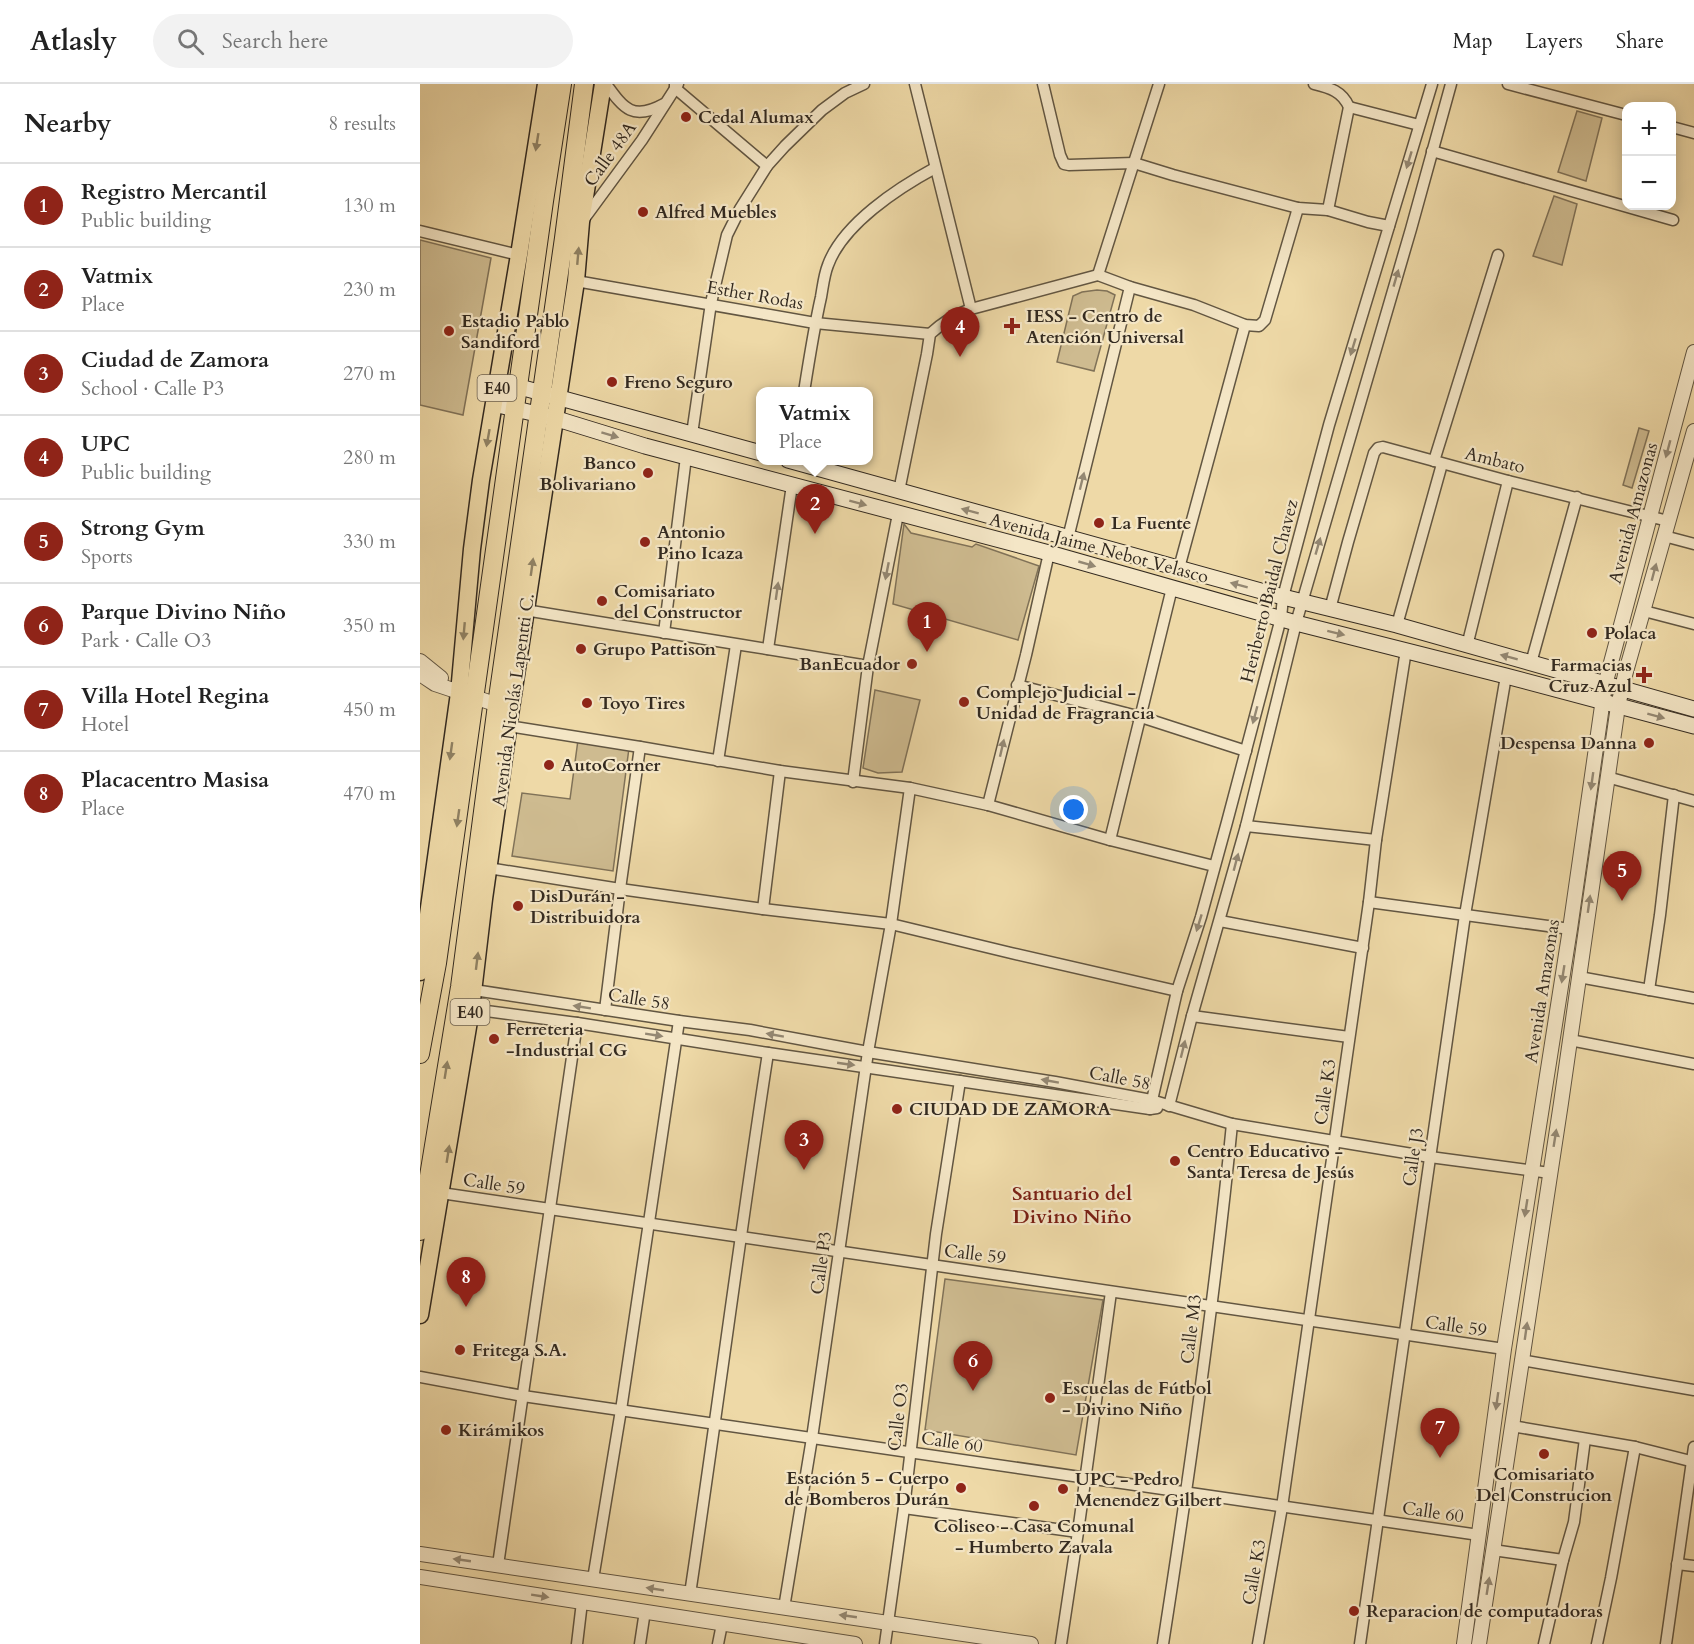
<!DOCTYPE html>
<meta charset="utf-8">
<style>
:root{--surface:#fff;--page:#f2f2f2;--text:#222;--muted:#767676;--line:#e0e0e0;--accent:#8f2418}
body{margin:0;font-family:Cardo,serif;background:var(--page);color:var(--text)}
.controls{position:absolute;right:18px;top:18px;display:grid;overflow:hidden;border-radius:12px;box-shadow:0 3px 15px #0003}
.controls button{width:54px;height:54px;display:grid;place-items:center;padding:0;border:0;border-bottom:2px solid var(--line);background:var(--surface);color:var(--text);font:30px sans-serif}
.you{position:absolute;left:654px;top:726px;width:21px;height:21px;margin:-15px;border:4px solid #fff;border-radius:50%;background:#1a73e8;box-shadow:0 0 0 9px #1a73e833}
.badge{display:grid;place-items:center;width:39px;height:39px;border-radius:50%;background:var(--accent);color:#fff;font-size:20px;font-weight:700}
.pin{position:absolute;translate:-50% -50px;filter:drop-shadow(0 2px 3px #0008)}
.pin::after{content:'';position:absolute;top:32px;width:21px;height:18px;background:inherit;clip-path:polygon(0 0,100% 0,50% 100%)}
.popup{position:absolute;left:336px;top:303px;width:117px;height:78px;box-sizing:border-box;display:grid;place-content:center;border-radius:12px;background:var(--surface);filter:drop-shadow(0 2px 4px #0005);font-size:20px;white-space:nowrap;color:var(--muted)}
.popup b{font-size:22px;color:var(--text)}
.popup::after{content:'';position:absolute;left:50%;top:100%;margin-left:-12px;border:12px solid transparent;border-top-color:var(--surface)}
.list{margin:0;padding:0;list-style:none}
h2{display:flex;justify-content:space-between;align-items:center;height:78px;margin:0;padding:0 24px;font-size:26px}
h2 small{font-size:20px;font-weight:400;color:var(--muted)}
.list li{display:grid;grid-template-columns:39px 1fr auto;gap:18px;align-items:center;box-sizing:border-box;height:84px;padding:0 24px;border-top:2px solid var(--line)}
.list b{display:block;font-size:22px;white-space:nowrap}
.list p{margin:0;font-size:20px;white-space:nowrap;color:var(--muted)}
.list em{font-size:20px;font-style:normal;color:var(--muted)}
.icon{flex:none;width:33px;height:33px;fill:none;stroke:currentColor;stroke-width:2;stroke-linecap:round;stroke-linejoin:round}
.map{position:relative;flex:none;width:1274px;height:1560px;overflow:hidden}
header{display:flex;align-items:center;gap:36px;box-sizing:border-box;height:84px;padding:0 30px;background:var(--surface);border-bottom:2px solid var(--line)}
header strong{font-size:28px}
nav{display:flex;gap:33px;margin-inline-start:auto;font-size:21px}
.search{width:420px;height:54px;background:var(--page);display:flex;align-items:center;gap:15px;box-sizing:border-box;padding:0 21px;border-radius:33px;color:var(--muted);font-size:22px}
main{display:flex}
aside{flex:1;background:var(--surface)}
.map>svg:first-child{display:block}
</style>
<header>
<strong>Atlasly</strong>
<div class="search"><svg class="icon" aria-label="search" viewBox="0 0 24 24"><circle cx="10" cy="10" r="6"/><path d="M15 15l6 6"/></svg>Search here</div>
<nav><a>Map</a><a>Layers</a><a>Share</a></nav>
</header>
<main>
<aside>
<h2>Nearby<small>8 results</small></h2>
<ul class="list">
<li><span class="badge">1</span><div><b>Registro Mercantil</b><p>Public building</p></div><em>130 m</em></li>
<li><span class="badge">2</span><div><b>Vatmix</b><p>Place</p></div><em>230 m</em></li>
<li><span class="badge">3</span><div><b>Ciudad de Zamora</b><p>School · Calle P3</p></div><em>270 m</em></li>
<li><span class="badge">4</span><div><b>UPC</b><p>Public building</p></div><em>280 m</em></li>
<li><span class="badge">5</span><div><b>Strong Gym</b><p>Sports</p></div><em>330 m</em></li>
<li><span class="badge">6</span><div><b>Parque Divino Niño</b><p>Park · Calle O3</p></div><em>350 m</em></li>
<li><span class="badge">7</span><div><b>Villa Hotel Regina</b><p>Hotel</p></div><em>450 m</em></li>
<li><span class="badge">8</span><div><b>Placacentro Masisa</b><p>Place</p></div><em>470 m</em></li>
</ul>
</aside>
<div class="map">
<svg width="1274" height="1560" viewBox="0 0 1274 1560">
<rect width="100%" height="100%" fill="#eed9a7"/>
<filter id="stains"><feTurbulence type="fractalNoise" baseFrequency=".00333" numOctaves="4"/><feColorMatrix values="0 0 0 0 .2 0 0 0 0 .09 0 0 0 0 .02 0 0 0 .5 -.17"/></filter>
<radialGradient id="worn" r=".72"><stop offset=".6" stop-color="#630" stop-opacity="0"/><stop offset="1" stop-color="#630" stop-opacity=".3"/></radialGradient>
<!-- green -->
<g fill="#cebb90" stroke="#807258" stroke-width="1.5">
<polygon points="1157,27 1182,34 1166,97 1138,88"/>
<polygon points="1134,112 1157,120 1142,181 1113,172"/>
<polygon points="0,156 71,174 43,331 0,321"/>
<polygon points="677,206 687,207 695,211 674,287 637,278 653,212 662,208"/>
<polygon points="1219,344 1229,347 1212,404 1203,401"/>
<polygon points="484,440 491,449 552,463 556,460 619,482 598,556 473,520"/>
<polygon points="455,606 500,616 482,688 458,689 443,684"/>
<polygon points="158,656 209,664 193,787 92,772 102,709 150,715"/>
<polygon points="525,1195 683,1216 656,1371 505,1346"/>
</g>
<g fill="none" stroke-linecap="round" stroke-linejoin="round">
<!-- minor casing -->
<g stroke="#625642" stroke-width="13">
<g id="minor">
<path d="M 186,0 C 204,25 213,37 244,20"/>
<polyline points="255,0 255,4 347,82"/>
<polyline points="495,0 551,225"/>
<polyline points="623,0 640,71 644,80 649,81 714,79 753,91 878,124 908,126 948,138 969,142"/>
<path d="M 894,0 C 910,4 922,7 929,23 L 908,126"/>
<polyline points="1088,0 1206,31"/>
<polyline points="929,23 999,41"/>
<polyline points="1252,43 1274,49"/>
<polyline points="1012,67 1253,136"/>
<polyline points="164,135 222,56 258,0"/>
<polyline points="0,147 99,171"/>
<polyline points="678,191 739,0"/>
<polyline points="156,197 395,239 510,250"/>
<path d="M 384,308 C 389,276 394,244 401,213 C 403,202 404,191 408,181 C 423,140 478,104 515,84"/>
<polyline points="272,350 291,219 307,151 320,125 347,82 365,62 402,26 425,9 444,0"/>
<polyline points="1014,377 1078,171"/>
<path d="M 479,407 L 507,270 L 510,250 C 523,238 534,231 551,225 L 678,191 L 710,203 L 774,221 L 825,241 L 839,242 L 845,236 L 878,124"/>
<polyline points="1244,452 1274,460"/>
<polyline points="648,454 710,203"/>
<polyline points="759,484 825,241"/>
<polyline points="910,525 928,458 954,369 958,364 963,363 1088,397 1248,437"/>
<path d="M 105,526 C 219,545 334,562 448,582"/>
<polyline points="1224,527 1274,540"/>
<polyline points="977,541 1022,380"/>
<polyline points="244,549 266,373"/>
<polyline points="1047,562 1088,397"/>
<polyline points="348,565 372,401"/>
<polyline points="1111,579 1157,413"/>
<polyline points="597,601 721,633 826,667"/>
<polyline points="88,642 220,663 360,687 490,704 568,721 690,756 794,782"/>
<polyline points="298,677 316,561"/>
<polyline points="1187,693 1274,717"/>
<polyline points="433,698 448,582 478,430"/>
<polyline points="568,721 606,571 629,469"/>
<polyline points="826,742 956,756"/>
<polyline points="690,756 752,504"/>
<polyline points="68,784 200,805 343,825 471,840 591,869 757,907"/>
<polyline points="949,818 1150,845"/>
<polyline points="343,825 360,687"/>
<polyline points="800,837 943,864"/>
<polyline points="1159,893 1274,914"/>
<polyline points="54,906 259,937 330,946 448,968 635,998 731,1016 812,1040 1010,1073 1130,1089"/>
<polyline points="1229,906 1240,831 1254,711"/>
<polyline points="51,925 157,939 348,969 730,1025 737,1024"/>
<polyline points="185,926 200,805 220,663"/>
<polyline points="772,932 929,953"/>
<polyline points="1150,956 1274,980"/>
<polyline points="749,1022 772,932 826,742 876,539 991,145 1031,0"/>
<polyline points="730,1025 757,907 781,833 807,738 861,534 863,513 909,341 1012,0"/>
<polyline points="21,1109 1084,1265"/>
<polyline points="1101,1276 1274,1306"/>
<polyline points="0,1293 103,1312 1059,1451"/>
<polyline points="1092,1342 1215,1363 1274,1378"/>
<polyline points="484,1424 658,1448"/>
<polyline points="1073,1466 1143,1476 1124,1560"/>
<polyline points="1143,1476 1154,1438 1165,1355"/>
<polyline points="1257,1480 1274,1482"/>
<polyline points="78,1481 157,939"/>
<polyline points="173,1495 201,1326 259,937"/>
<path d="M 270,1510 C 297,1330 320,1149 348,969"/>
<polyline points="364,1524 392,1354 448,968 471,840 490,704"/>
<polyline points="157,1560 162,1518"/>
<polyline points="220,1560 225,1527"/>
<polyline points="298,1560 302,1540"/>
<polyline points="465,1560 484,1424 516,1150 540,997"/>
<polyline points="641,1560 658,1448 691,1208"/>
<path d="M 743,1560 C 770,1387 795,1214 812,1040"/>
<polyline points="838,1560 862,1423 949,818 956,756 986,566"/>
<polyline points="940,1560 1045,831 1086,592"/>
<polyline points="1177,1560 1191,1494 1215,1363"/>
<polyline points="1246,1560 1274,1363"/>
</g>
</g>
<!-- tertiary casing -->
<g stroke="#625642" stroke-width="16">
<g id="tertiary">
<polyline points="0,577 21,594"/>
<polyline points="0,590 15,600 84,623"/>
<polyline points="0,1470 611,1560"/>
<polyline points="0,1493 435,1560"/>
<polyline points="1044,1560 1084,1265 1150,845 1185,601 1274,268"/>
<polyline points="1059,1560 1141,1019 1198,622 1205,591 1274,347"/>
</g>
</g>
<!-- secondary casing -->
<g stroke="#332a20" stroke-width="17">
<g id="secondary">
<polyline points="78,297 341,369"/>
<polyline points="74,320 134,334 225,362 629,469 876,539 1086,592 1274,642"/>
<polyline points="368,376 863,513 977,541 1274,625"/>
</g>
</g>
<!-- primary casing -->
<g stroke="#332a20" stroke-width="19">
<g id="primary">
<polyline points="0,888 39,609 52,465 61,396 99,171 126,0"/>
<polyline points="0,1231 51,925 64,815 91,624 156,197 161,138 183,0"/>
</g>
</g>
<!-- trunk casing -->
<g stroke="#332a20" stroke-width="20">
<g id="trunk">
<polyline points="0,970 17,879 124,117 142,0"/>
<polyline points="0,1147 40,903 77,621 144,154 164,0"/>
</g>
</g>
<!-- minor -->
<use href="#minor" stroke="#f4e6c6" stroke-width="10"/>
<!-- tertiary -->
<use href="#tertiary" stroke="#f4e6c6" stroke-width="14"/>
<!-- secondary -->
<use href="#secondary" stroke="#f4e6c6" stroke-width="15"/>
<!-- primary -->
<use href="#primary" stroke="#eed9a7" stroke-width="16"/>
<!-- trunk -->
<use href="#trunk" stroke="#eed9a7" stroke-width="18"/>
</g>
<!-- one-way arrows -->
<defs><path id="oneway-solid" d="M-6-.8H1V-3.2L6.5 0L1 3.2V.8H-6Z" transform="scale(1.5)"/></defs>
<g fill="#908264">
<use href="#oneway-solid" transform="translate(117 58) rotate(99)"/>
<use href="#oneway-solid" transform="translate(158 172) rotate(-85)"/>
<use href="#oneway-solid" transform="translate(68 354) rotate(100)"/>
<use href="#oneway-solid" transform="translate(112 483) rotate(-82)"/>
<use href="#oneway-solid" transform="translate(44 547) rotate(95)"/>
<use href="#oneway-solid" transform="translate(31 667) rotate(98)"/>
<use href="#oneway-solid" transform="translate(38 734) rotate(98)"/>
<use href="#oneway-solid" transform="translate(57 877) rotate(-83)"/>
<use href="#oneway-solid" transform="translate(26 986) rotate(-81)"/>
<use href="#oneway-solid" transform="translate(28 1070) rotate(-81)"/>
</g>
<g fill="#948873">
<use href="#oneway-solid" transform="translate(989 76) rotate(107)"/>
<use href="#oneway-solid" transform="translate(976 194) rotate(-74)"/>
<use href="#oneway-solid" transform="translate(933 263) rotate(107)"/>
<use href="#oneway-solid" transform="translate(190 351) rotate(17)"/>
<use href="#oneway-solid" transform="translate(1248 365) rotate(105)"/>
<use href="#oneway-solid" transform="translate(662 397) rotate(-76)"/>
<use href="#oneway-solid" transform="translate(438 419) rotate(15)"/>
<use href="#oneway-solid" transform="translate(550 427) rotate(-165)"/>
<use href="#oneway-solid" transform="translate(898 462) rotate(-74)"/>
<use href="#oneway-solid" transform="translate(667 480) rotate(16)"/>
<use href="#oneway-solid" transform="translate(467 487) rotate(101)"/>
<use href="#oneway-solid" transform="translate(1234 488) rotate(-75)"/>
<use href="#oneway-solid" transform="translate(819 501) rotate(-165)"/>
<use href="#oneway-solid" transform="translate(357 507) rotate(-82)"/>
<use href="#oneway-solid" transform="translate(916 549) rotate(14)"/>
<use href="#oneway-solid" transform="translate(1089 573) rotate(-165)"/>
<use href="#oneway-solid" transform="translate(835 631) rotate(105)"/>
<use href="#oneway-solid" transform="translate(1236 632) rotate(15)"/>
<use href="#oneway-solid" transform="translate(582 664) rotate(-77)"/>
<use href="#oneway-solid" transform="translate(1172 697) rotate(98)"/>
<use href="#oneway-solid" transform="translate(816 778) rotate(-75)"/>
<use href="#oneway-solid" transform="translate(1169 820) rotate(-82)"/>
<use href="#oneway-solid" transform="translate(779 839) rotate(107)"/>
<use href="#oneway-solid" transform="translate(1143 890) rotate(99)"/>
<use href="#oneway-solid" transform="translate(162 923) rotate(-171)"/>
<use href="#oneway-solid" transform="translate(234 951) rotate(9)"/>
<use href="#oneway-solid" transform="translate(355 951) rotate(-170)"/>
<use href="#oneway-solid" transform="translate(763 965) rotate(-76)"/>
<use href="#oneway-solid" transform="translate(426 980) rotate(8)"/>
<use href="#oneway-solid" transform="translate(630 997) rotate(-170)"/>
<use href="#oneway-solid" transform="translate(1135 1054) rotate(-81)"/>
<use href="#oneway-solid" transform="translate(1106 1124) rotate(99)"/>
<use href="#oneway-solid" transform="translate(1106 1247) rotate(-82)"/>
<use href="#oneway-solid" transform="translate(1077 1317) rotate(98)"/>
<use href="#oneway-solid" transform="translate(42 1476) rotate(-172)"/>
<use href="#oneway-solid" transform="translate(1068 1502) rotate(-81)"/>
<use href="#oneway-solid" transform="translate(235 1505) rotate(-171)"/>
<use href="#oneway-solid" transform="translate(120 1512) rotate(9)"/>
<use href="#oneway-solid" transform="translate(428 1532) rotate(-172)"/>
</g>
<!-- markers -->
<g fill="#8f2418" stroke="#f4e6c6" stroke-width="2">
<circle cx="266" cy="33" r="6"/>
<circle cx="223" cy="128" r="6"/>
<path d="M589 233h6v6h6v6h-6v6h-6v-6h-6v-6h6z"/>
<circle cx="29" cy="247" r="6"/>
<circle cx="192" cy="298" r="6"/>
<circle cx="228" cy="389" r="6"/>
<circle cx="679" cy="439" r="6"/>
<circle cx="225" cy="458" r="6"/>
<circle cx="182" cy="517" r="6"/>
<circle cx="1172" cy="549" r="6"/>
<circle cx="161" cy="565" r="6"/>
<circle cx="492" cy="580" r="6"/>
<path d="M1221 582h6v6h6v6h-6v6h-6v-6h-6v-6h6z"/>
<circle cx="544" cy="618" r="6"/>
<circle cx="167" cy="619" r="6"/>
<circle cx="1229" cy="659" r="6"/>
<circle cx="129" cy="681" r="6"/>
<circle cx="98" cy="822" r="6"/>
<circle cx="74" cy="955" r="6"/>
<circle cx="477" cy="1025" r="6"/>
<circle cx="755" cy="1077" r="6"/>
<circle cx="40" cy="1266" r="6"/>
<circle cx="630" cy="1314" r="6"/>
<circle cx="26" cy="1346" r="6"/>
<circle cx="1124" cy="1370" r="6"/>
<circle cx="541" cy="1404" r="6"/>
<circle cx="643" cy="1405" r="6"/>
<circle cx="614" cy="1422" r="6"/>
<circle cx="934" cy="1527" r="6"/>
</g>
<g text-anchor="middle" stroke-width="4.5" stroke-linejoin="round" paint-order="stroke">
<!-- shield labels -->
<g fill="#f4e6c6" stroke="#6d6252" stroke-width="1.5">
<rect x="57.5" y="291" width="39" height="26" rx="4.5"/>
<rect x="30.5" y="915" width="39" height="26" rx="4.5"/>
</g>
<g font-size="16" font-weight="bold" fill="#332a20">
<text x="77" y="310">E40</text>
<text x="50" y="934">E40</text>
</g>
<!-- poi labels -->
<g font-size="18" font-weight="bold" fill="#332a20" stroke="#f4e6c6" text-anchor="start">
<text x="278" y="39">Cedal Alumax</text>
<text x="235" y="134">Alfred Muebles</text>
<text x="606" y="238">IESS - Centro de<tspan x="606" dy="21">Atención Universal</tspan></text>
<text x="41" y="243">Estadio Pablo<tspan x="41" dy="21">Sandiford</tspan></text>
<text x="204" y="304">Freno Seguro</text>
<text x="216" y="385" text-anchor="end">Banco<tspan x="216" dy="21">Bolivariano</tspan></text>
<text x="691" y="445">La Fuente</text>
<text x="237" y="454">Antonio<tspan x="237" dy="21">Pino Icaza</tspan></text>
<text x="194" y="513">Comisariato<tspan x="194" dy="21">del Constructor</tspan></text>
<text x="1184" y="555">Polaca</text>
<text x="173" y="571">Grupo Pattison</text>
<text x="480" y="586" text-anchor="end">BanEcuador</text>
<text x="1212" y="587" text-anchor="end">Farmacias<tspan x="1212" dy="21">Cruz Azul</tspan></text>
<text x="556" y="614">Complejo Judicial -<tspan x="556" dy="21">Unidad de Fragrancia</tspan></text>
<text x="179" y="625">Toyo Tires</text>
<text x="1217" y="665" text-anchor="end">Despensa Danna</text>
<text x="141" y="687">AutoCorner</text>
<text x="110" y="818">DisDurán -<tspan x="110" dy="21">Distribuidora</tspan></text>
<text x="86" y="951">Ferreteria<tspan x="86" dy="21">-Industrial CG</tspan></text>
<text x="489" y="1031">CIUDAD DE ZAMORA</text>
<text x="767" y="1073">Centro Educativo -<tspan x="767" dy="21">Santa Teresa de Jesús</tspan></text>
<text x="52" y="1272">Fritega S.A.</text>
<text x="642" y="1310">Escuelas de Fútbol<tspan x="642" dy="21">- Divino Niño</tspan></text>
<text x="38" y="1352">Kirámikos</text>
<text x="1124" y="1396" text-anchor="middle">Comisariato<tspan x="1124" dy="21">Del Construcion</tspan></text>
<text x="529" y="1400" text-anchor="end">Estación 5 - Cuerpo<tspan x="529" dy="21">de Bomberos Durán</tspan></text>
<text x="655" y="1401">UPC - Pedro<tspan x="655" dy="21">Menendez Gilbert</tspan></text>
<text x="614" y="1448" text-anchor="middle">Coliseo - Casa Comunal<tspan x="614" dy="21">- Humberto Zavala</tspan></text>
<text x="946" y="1533">Reparacion de computadoras</text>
</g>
<!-- street labels -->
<g font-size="18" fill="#332a20" stroke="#f4e6c6">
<text transform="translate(190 70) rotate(-54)" y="6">Calle 48A</text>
<text transform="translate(335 211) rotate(10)" y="6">Esther Rodas</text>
<text transform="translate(1075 376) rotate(14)" y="6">Ambato</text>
<text transform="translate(1213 429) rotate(-75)" y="6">Avenida Amazonas</text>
<text transform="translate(679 464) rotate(15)" y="6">Avenida Jaime Nebot Velasco</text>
<text transform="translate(849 507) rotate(-76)" y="6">Heriberto Baidal Chavez</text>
<text transform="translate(93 616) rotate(-82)" y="6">Avenida Nicolás Lapentti C.</text>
<text transform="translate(1122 907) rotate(-81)" y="6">Avenida Amazonas</text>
<text transform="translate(219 915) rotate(9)" y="6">Calle 58</text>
<text transform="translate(700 994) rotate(11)" y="6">Calle 58</text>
<text transform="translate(905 1008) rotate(-82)" y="6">Calle K3</text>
<text transform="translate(993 1073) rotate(-82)" y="6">Calle J3</text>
<text transform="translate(74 1100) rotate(9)" y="6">Calle 59</text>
<text transform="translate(555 1170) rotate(7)" y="6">Calle 59</text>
<text transform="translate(401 1179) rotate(-82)" y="6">Calle P3</text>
<text transform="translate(1036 1242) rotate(8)" y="6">Calle 59</text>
<text transform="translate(771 1245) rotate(-83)" y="6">Calle M3</text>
<text transform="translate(478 1333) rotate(-83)" y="6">Calle O3</text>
<text transform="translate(532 1358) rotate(8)" y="6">Calle 60</text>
<text transform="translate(1013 1428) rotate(8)" y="6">Calle 60</text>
<text transform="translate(834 1488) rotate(-80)" y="6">Calle K3</text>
</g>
<!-- neighbourhood labels -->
<g font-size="20" font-weight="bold" fill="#7a1f14" stroke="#f4e6c6">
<text x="652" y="1116">Santuario del<tspan x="652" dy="23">Divino Niño</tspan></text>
</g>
</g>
<rect width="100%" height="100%" filter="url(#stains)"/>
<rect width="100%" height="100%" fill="url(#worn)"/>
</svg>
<div class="controls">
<button>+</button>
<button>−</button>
</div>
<div class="you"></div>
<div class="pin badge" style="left:507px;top:568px">1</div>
<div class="pin badge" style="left:395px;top:450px">2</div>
<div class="popup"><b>Vatmix</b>Place</div>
<div class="pin badge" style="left:384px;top:1086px">3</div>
<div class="pin badge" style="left:540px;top:273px">4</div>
<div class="pin badge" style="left:1202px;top:817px">5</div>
<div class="pin badge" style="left:553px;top:1307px">6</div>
<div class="pin badge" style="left:1020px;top:1374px">7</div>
<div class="pin badge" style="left:46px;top:1223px">8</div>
</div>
</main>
